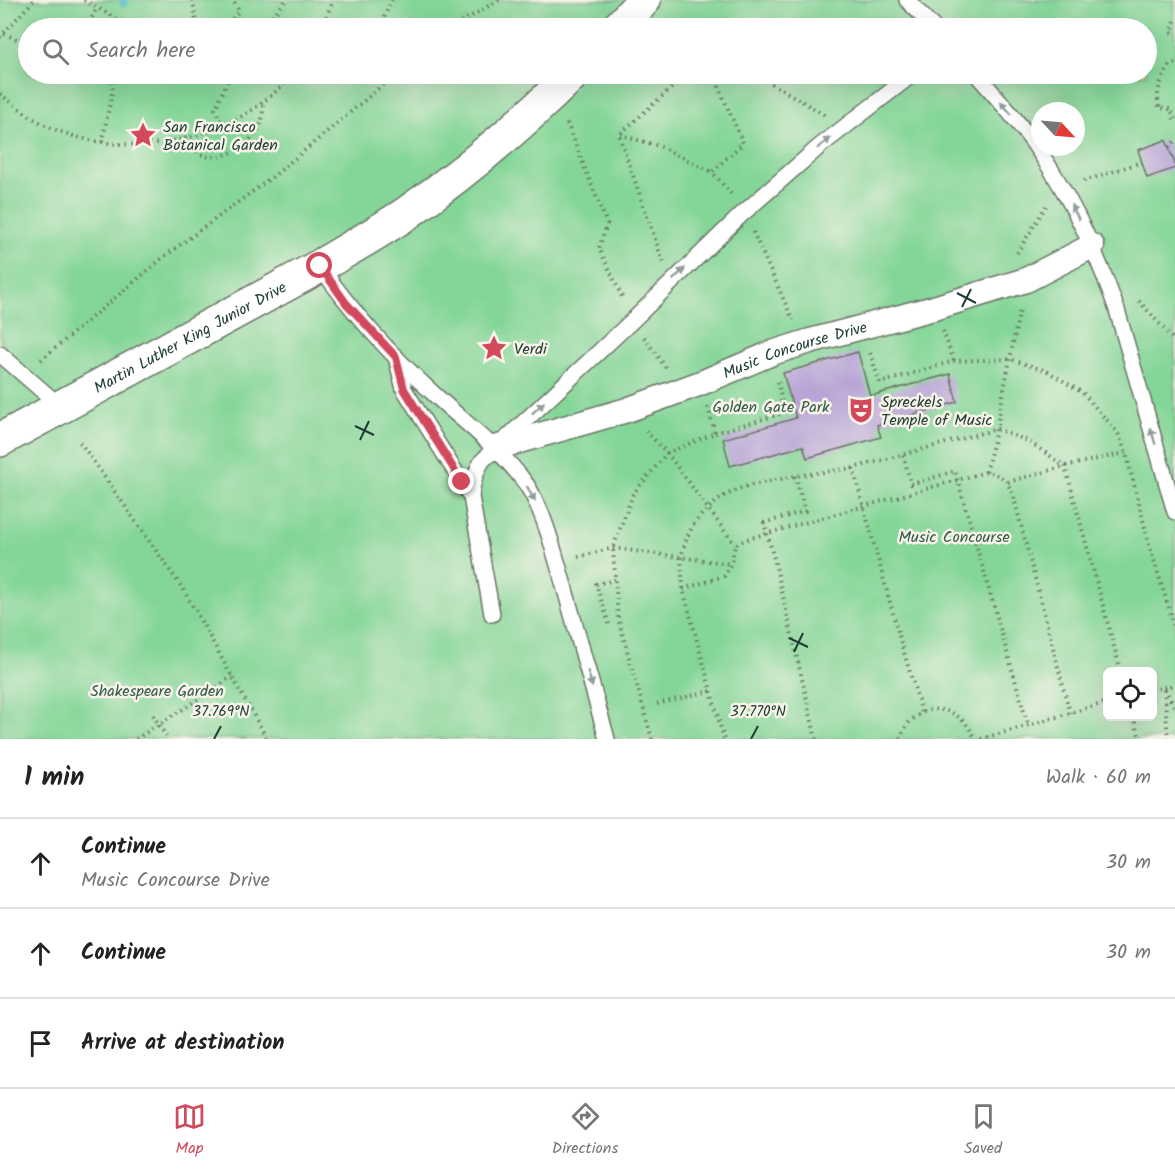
<!DOCTYPE html>
<meta charset="utf-8">
<style>
:root{--surface:#fff;--page:#f2f2f2;--text:#222;--muted:#767676;--line:#e0e0e0;--accent:#d1495b}
body{margin:0;font-family:Kalam,sans-serif;background:var(--page);color:var(--text)}
.controls{position:absolute;right:18px;bottom:18px;display:grid;overflow:hidden;border-radius:9px;box-shadow:0 6px 24px #0002}
.controls button{width:54px;height:54px;display:grid;place-items:center;padding:0;border:0;border-bottom:2px solid var(--line);background:var(--surface);color:var(--text);font:30px sans-serif}
.compass{position:absolute;left:1031px;top:102px;width:54px;height:54px;border-radius:50%;background:var(--surface);box-shadow:0 6px 24px #0002;rotate:116deg}
.stop{position:absolute;width:18px;height:18px;margin:-14px;border:4px solid #d1495b;border-radius:50%;background:#fff}
.stop.end{background:#d1495b;border-color:#fff;box-shadow:0 2px 6px #0008}
.list{margin:0;padding:0;list-style:none}
h2{display:flex;justify-content:space-between;align-items:center;height:78px;margin:0;padding:0 24px;font-size:26px}
h2 small{font-size:20px;font-weight:400;color:var(--muted)}
.list li{display:grid;grid-template-columns:39px 1fr auto;gap:18px;align-items:center;box-sizing:border-box;height:90px;padding:0 24px;border-top:2px solid var(--line)}
.list b{display:block;font-size:22px;white-space:nowrap}
.list p{margin:0;font-size:20px;white-space:nowrap;color:var(--muted)}
.list em{font-size:20px;font-style:normal;color:var(--muted)}
.icon{flex:none;width:33px;height:33px;fill:none;stroke:currentColor;stroke-width:2;stroke-linecap:round;stroke-linejoin:round}
.map{position:relative;flex:none;width:1175px;height:739px;overflow:hidden}
.search{position:absolute;background:var(--surface);box-shadow:0 6px 24px #0002;left:18px;right:18px;top:18px;height:66px;display:flex;align-items:center;gap:15px;box-sizing:border-box;padding:0 21px;border-radius:33px;color:var(--muted);font-size:22px}
.sheet{height:348px;background:var(--surface)}
nav{display:flex;justify-content:space-around;align-items:center;box-sizing:border-box;height:84px;border-top:2px solid var(--line);background:var(--surface);font-size:16px;color:var(--muted)}
nav a{display:grid;justify-items:center;gap:3px}
nav .on{color:var(--accent)}
.map>svg:first-child{display:block}
</style>
<div class="map">
<svg width="1175" height="739" viewBox="0 0 1175 739">
<rect width="100%" height="100%" fill="#f7f3e8"/>
<filter id="ink" filterUnits="userSpaceOnUse"><feTurbulence type="fractalNoise" baseFrequency=".0167" numOctaves="2"/><feDisplacementMap in="SourceGraphic" scale="12" xChannelSelector="R" yChannelSelector="G"/><feConvolveMatrix kernelMatrix="1 2 1 2 8 2 1 2 1" color-interpolation-filters="sRGB"/></filter>
<filter id="wash" filterUnits="userSpaceOnUse"><feTurbulence type="fractalNoise" baseFrequency=".008" numOctaves="4" result="noise"/><feDisplacementMap in="SourceGraphic" scale="24" xChannelSelector="R" yChannelSelector="G"/><feGaussianBlur stdDeviation="1.35" result="paint"/><feColorMatrix in="noise" values="0 0 0 0 0 0 0 0 0 0 0 0 0 0 0 0 0 1.4 0 .05"/><feComposite in="paint" operator="in"/></filter>
<g filter="url(#wash)">
<rect width="100%" height="100%" fill="#f2dcbf"/>
<!-- green -->
<path fill="#84d698" stroke="#528a66" stroke-width="1.5" fill-rule="evenodd" d="M 0,0 L 1175,0 L 1175,739 L 0,739 ZM 28,28 L 1146,28 L 1146,74 L 28,74 ZM 1040,111 L 1076,111 L 1076,147 L 1040,147 ZM 1108,672 L 1152,672 L 1152,716 L 1108,716 Z"/>
<g fill="none" stroke-linecap="round" stroke-linejoin="round">
<!-- stream -->
<polyline stroke="#4ebbc6" stroke-width="9" points="124,3 124,0"/>
</g>
<g id="blocks">
<!-- building -->
<g fill="#b8a4d6">
<polygon points="1166,140 1175,164 1175,168 1147,178 1138,150"/>
<polygon points="858,352 870,396 950,374 957,402 877,425 881,437 807,458 803,446 730,466 723,439 796,418 783,373"/>
</g>
</g>
</g>
<g filter="url(#ink)">
<use href="#blocks" fill-opacity="0" stroke="#697565" stroke-width="1.5"/>
<g fill="none" stroke-linecap="round" stroke-linejoin="round">
<!-- service casing -->
<g stroke="#697565" stroke-width="18">
<g id="service">
<polyline points="907,0 934,28"/>
<path d="M 976,74 C 996,96 1015,118 1032,141 C 1069,193 1096,250 1117,310 L 1175,512"/>
<path d="M 320,266 C 353,314 392,356 435,395 C 466,424 501,449 526,484 C 544,510 555,555 564,586 C 578,637 593,688 607,739"/>
<polyline points="0,354 61,407"/>
<polyline points="396,357 404,389 471,497"/>
<path d="M 492,614 L 471,497 C 472,483 475,473 482,461 L 633,320 L 741,215 L 820,146 L 913,74"/>
</g>
</g>
<!-- pedestrian casing -->
<g stroke="#697565" stroke-width="27">
<g id="pedestrian">
<path id="s1" d="M 495,448 L 627,410 L 701,383 L 772,353 L 810,341 L 934,308 L 1026,280 L 1092,246"/>
</g>
</g>
<!-- tertiary casing -->
<g stroke="#697565" stroke-width="36">
<g id="tertiary">
<polyline points="618,28 644,0"/>
<path id="s2" d="M 0,440 L 320,266 C 349,249 379,232 407,213 C 466,172 521,125 573,74"/>
</g>
</g>
<!-- path -->
<g stroke="#697565" stroke-width="4" stroke-dasharray="1.5 4.5" stroke-linecap="butt">
<polyline points="84,0 133,28"/>
<polyline points="193,0 196,21 199,28"/>
<polyline points="1175,21 1171,32 1175,36"/>
<path d="M 43,28 C 57,24 66,23 80,28"/>
<polyline points="86,28 97,8"/>
<polyline points="225,28 239,11 233,0"/>
<polyline points="259,28 280,8 286,0"/>
<polyline points="322,28 333,0"/>
<polyline points="379,28 392,0"/>
<polyline points="451,28 499,0"/>
<polyline points="4,34 19,40 28,34"/>
<polyline points="0,37 34,0"/>
<path d="M 1175,64 L 1170,65 C 1160,82 1156,89 1159,108 L 1171,109 L 1175,122"/>
<polyline points="300,74 312,74"/>
<polyline points="718,74 719,88 743,143 712,172 732,195"/>
<polyline points="756,74 825,115"/>
<path d="M 0,94 C 14,104 29,117 45,125 C 127,164 234,143 293,74"/>
<polyline points="567,123 607,224 599,248 623,299"/>
<polyline points="223,126 215,109 229,78 229,74"/>
<polyline points="620,135 659,146 712,172"/>
<path d="M 184,138 C 188,145 197,153 205,156 C 226,161 252,144 260,126 C 263,119 263,110 263,103"/>
<polyline points="102,142 112,93 113,74"/>
<polyline points="1169,147 1175,141"/>
<polyline points="1172,157 1175,157"/>
<polyline points="1084,181 1142,162"/>
<polyline points="753,232 793,320"/>
<polyline points="1017,253 1046,206"/>
<polyline points="664,262 662,259 619,135 687,74"/>
<polyline points="1139,301 1175,341"/>
<polyline points="943,331 954,361"/>
<polyline points="644,337 666,368"/>
<polyline points="870,353 880,383 954,361 1010,359 1047,371 1083,393 1118,433 1126,453 1151,551 1175,628"/>
<polyline points="41,360 165,256 275,175 371,95 395,74"/>
<polyline points="646,431 667,453 735,545"/>
<polyline points="715,433 784,413 777,378"/>
<polyline points="80,442 183,589 267,739"/>
<polyline points="903,455 911,484 955,471 1028,725"/>
<polyline points="853,468 900,639 922,713"/>
<path d="M 986,472 C 1000,419 1008,364 1020,310"/>
<polyline points="795,476 805,511 764,523 774,558 816,739"/>
<polyline points="1008,482 1065,466 1126,453"/>
<polyline points="578,557 613,548 731,564"/>
<path d="M 683,589 L 724,576 L 731,564 L 735,545 L 747,539 L 986,472 C 1005,476 1007,480 1014,498 L 1070,713"/>
<polyline points="609,624 596,584 615,580"/>
<polyline points="1152,690 1175,685"/>
<polyline points="657,704 711,691"/>
<polyline points="153,715 166,736"/>
<polyline points="1133,716 1140,739"/>
<polyline points="136,739 216,688 232,676"/>
<polyline points="652,739 618,618 613,548 633,494 667,453 715,433 708,407"/>
<polyline points="724,739 683,589 681,557 687,537 694,524 703,513 716,502 724,496 743,487 795,476 853,468 997,429 1028,441 1065,466 1121,672"/>
<path d="M 900,739 C 903,732 906,724 913,719 C 936,699 965,713 975,739"/>
<polyline points="981,739 1108,702"/>
<polyline points="1168,739 1164,687 1175,709"/>
</g>
<!-- service -->
<use href="#service" stroke="#fff" stroke-width="15"/>
<!-- pedestrian -->
<use href="#pedestrian" stroke="#fff" stroke-width="24"/>
<!-- tertiary -->
<use href="#tertiary" stroke="#fff" stroke-width="33"/>
</g>
<!-- one-way arrows -->
<defs><path id="oneway-solid" d="M-6-.8H1V-3.2L6.5 0L1 3.2V.8H-6Z" transform="scale(1.5)"/></defs>
<g fill="#8f9e9a">
<use href="#oneway-solid" transform="translate(1006 108) rotate(-130)"/>
<use href="#oneway-solid" transform="translate(824 143) rotate(-39)"/>
<use href="#oneway-solid" transform="translate(1075 212) rotate(-118)"/>
<use href="#oneway-solid" transform="translate(679 274) rotate(-44)"/>
<use href="#oneway-solid" transform="translate(538 408) rotate(-43)"/>
<use href="#oneway-solid" transform="translate(1153 436) rotate(-106)"/>
<use href="#oneway-solid" transform="translate(531 494) rotate(62)"/>
<use href="#oneway-solid" transform="translate(590 679) rotate(74)"/>
</g>
</g>
<g fill="none" stroke-linecap="round" stroke-linejoin="round" filter="url(#ink)">
<!-- route -->
<polyline stroke="#d1495b" stroke-width="8" points="320,266 346,303 396,357 404,389 462,482"/>
</g>
<!-- ticks -->
<path fill="none" stroke="#1f3d34" stroke-width="2" d="M 957,293 L 976,303M 962,307 L 971,289M 355,426 L 374,435M 360,440 L 369,421M 789,638 L 808,647M 794,652 L 803,633M 214,739 L 221,726M 751,739 L 758,726"/>
<!-- icons -->
<defs>
<g id="sight-bare" transform="scale(2.07)"><path d="M0-6L1.8-2.2L6-1.7L2.9 1.2L3.7 5.4L0 3.3L-3.7 5.4L-2.9 1.2L-6-1.7L-1.8-2.2Z" fill="#d1495b" stroke="#f7f3e8" stroke-width="2.5" paint-order="stroke"/></g>
<g id="theatre-bare" transform="scale(2.07)"><path d="M-5-5.5Q0-4 5-5.5V0Q5 5 0 6Q-5 5-5 0ZM-3.3-2.5H-1v1.5H-3.3ZM1-2.5H3.3v1.5H1ZM-2.8 1Q0 5.5 2.8 1Z" fill="#d1495b" stroke="#f7f3e8" stroke-width="2.5" paint-order="stroke"/></g>
</defs>
<g fill-rule="evenodd">
<use href="#sight-bare" x="143" y="135"/>
<use href="#sight-bare" x="494" y="348"/>
<use href="#theatre-bare" x="861" y="410"/>
</g>
<g text-anchor="middle" stroke-width="5" stroke-linejoin="round" paint-order="stroke">
<!-- poi labels -->
<g font-size="16" fill="#1f3d34" stroke="#f7f3e8" text-anchor="start">
<text x="163" y="132">San Francisco<tspan x="163" dy="18">Botanical Garden</tspan></text>
<text x="514" y="354">Verdi</text>
<text x="881" y="407">Spreckels<tspan x="881" dy="18">Temple of Music</tspan></text>
</g>
<!-- street labels -->
<g font-size="16" fill="#1f3d34" stroke="#f7f3e8">
<text dy="6" stroke="none"><textPath href="#s2" startOffset="216">Martin Luther King Junior Drive</textPath></text>
<text dy="6" stroke="none"><textPath href="#s1" startOffset="316">Music Concourse Drive</textPath></text>
</g>
<!-- park labels -->
<g font-size="16" fill="#335c48" stroke="#f7f3e8">
<text x="771" y="412">Golden Gate Park</text>
<text x="954" y="542">Music Concourse</text>
<text x="157" y="696">Shakespeare Garden</text>
</g>
</g>
<g font-size="15" text-anchor="middle" fill="#1f3d34" stroke="#f7f3e8" stroke-width="5" stroke-linejoin="round" paint-order="stroke">
<text x="221" y="716">37.769°N</text>
<text x="758" y="716">37.770°N</text>
</g>
</svg>
<div class="controls">
<button><svg class="icon" aria-label="locate" viewBox="0 0 24 24"><circle cx="12" cy="12" r="6"/><path d="M12 2v4M12 18v4M2 12h4M18 12h4"/></svg></button>
</div>
<svg class="compass" viewBox="-18 -18 36 36"><path d="M0-13l5 13h-10z" fill="#e53935"/><path d="M0 13l5-13h-10z" fill="#767676"/></svg>
<div class="stop" style="left:320px;top:266px"></div>
<div class="stop end" style="left:462px;top:482px"></div>
<div class="search"><svg class="icon" aria-label="search" viewBox="0 0 24 24"><circle cx="10" cy="10" r="6"/><path d="M15 15l6 6"/></svg>Search here</div>
</div>
<section class="sheet">
<h2>1 min<small>Walk · 60 m</small></h2>
<ul class="list">
<li><svg class="icon" aria-label="ahead" viewBox="0 0 24 24"><path d="M12 20V5M6 11l6-6 6 6"/></svg><div><b>Continue</b><p>Music Concourse Drive</p></div><em>30 m</em></li>
<li><svg class="icon" aria-label="ahead" viewBox="0 0 24 24"><path d="M12 20V5M6 11l6-6 6 6"/></svg><div><b>Continue</b></div><em>30 m</em></li>
<li><svg class="icon" aria-label="arrive" viewBox="0 0 24 24"><path d="M6 21V4h12l-3 4 3 4H6"/></svg><div><b>Arrive at destination</b></div></li>
</ul>
</section>
<nav>
<a class="on"><svg class="icon" aria-label="map" viewBox="0 0 24 24"><path d="M3 6l6-2 6 2 6-2v14l-6 2-6-2-6 2zM9 4v14M15 6v14"/></svg>Map</a>
<a><svg class="icon" aria-label="directions" viewBox="0 0 24 24"><path d="M12 3l9 9-9 9-9-9zM9 14v-3h6M13 9l2 2-2 2"/></svg>Directions</a>
<a><svg class="icon" aria-label="saved" viewBox="0 0 24 24"><path d="M7 4h10v16l-5-4-5 4z"/></svg>Saved</a>
</nav>
